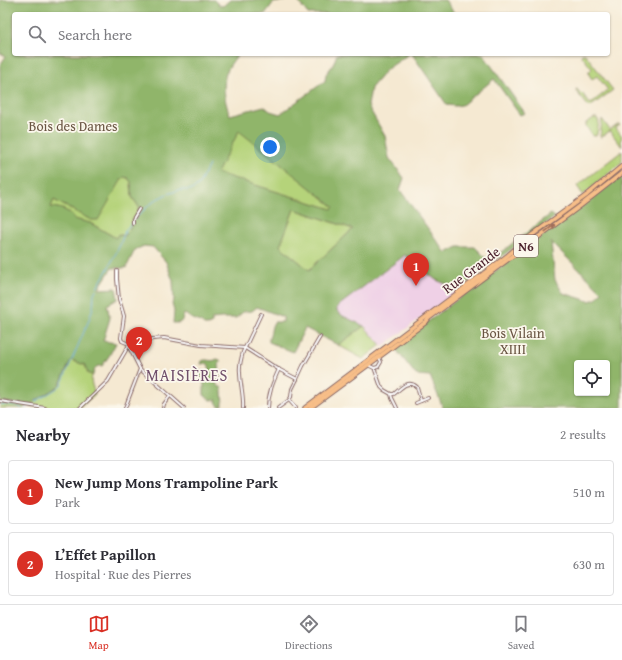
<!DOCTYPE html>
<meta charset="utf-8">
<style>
:root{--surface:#fff;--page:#f2f2f3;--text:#2b2b33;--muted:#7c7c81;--line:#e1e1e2;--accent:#d93025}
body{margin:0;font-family:"Gentium Book Plus",serif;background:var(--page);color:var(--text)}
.controls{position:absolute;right:12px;bottom:12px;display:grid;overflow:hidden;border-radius:4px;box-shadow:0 1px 3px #0004}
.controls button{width:36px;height:36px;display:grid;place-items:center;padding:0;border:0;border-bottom:1px solid var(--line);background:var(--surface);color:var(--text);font:20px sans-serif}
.you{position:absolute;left:270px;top:147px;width:14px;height:14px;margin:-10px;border:3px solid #fff;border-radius:50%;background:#1a73e8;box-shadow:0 0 0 6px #1a73e833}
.badge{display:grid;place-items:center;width:26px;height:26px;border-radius:50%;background:var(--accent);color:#fff;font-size:13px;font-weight:700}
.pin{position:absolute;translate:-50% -33px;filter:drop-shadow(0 1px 2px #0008)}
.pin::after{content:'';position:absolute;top:21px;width:14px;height:12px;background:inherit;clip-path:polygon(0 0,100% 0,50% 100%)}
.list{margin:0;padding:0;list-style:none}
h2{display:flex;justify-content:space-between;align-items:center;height:52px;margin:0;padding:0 16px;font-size:17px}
h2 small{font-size:13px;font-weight:400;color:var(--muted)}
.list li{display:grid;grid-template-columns:26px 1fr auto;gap:12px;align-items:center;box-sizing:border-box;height:64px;margin:0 8px 8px;padding:0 8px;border:1px solid var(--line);border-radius:4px}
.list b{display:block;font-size:15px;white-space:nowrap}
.list p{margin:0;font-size:13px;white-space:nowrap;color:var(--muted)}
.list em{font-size:13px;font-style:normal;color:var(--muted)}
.icon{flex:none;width:22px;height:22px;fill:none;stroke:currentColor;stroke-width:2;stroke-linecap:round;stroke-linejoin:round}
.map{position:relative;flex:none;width:622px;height:408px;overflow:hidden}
.search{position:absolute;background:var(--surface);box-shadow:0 1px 3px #0004;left:12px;right:12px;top:12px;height:44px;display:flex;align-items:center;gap:10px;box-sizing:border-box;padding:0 14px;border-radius:4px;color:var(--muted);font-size:15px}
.sheet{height:196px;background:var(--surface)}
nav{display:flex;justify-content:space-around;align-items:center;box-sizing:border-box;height:56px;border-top:1px solid var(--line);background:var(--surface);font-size:11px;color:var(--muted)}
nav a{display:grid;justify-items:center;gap:2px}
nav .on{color:var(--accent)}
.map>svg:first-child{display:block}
</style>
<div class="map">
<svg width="622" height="408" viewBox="0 0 622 408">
<rect width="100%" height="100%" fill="#fbf7ec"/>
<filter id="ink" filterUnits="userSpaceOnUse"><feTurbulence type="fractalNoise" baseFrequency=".025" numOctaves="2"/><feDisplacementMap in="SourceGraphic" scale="8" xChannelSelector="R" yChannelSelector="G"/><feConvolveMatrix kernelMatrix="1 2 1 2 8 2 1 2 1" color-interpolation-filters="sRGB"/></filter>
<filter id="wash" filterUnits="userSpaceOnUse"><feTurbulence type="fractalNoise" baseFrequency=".012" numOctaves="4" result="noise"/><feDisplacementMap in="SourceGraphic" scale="16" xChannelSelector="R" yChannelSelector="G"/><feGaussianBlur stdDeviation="0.9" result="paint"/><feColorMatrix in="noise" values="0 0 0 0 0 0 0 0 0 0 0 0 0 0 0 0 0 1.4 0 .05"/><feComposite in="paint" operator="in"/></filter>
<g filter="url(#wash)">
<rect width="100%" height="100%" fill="#f5e9d2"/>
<!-- built -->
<polygon fill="#efd0e6" points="405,255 436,280 451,286 457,291 382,347 364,326 343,316 337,311 337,307"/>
<!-- green -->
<g fill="#b5d37a" stroke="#807952">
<polygon points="582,54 585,54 613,90 590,107 588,106 576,91 576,89 577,89 581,94 582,93 590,104 608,90 597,76 592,79 588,73 592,69 581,55"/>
<polygon points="594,118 597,118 599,122 597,134 596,136 594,136 592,135 586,126 586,123"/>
<polygon points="602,119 610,130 619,124 620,125 616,128 622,136 621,139 622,147 610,131 601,137 600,137"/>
<polygon points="239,130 334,207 332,209 216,173"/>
<polygon points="622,151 622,162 583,195 577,186"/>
<path d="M 124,177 L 128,178 L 131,182 L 132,197 L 139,207 L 133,223 L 125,236 L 116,238 L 90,223 L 74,219 C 70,210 60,208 50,207 L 54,200 L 91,220 L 122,178 Z"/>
<polygon points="294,209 353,229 309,270 280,246"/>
<polygon points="364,326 381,345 363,359 338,345"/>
<polygon points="71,360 85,365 88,374 93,375 91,379 92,385 95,394 80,408 45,408 26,405 24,408 0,408 0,401 60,384"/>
</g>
<!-- forest -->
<g fill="#90b56a" stroke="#6d6a4a" fill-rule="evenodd">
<path d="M 0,0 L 214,0 L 219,5 L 223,6 L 230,0 L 290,0 L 273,3 L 265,14 L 14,14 L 14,54 L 238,54 C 233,61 227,68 225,77 C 223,89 225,104 230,115 L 264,106 L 270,111 L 280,114 L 325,81 L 326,74 L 333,65 L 337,54 L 409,54 L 387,69 L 371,88 L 368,106 L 385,136 L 389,158 L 404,178 L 400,190 L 446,253 L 458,247 L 475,247 L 492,264 L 457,291 L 451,286 L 436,280 L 405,255 L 337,307 L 337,311 L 343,316 L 364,326 L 338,345 L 305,328 L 293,352 L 269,342 L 269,339 C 271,334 271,326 274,322 L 283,322 L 283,317 L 257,307 L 252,311 L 243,312 L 236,318 L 221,318 L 212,319 L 212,323 L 208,325 L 204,325 C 200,321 198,321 193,319 C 189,318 188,315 184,314 C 181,323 182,323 173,323 L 174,311 L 172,304 L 174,300 L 173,281 L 166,262 L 153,247 L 144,246 L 135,250 L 126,268 L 112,268 L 102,283 L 99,289 L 116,288 L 118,299 L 107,305 L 110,318 L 103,341 L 116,343 L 109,356 L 102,366 C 95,365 95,369 93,375 C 87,375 87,370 85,365 L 71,360 L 60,384 L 56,388 L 32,403 L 26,405 L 0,401 L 0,65 L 6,56 L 0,53 L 0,45 L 2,40 L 0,37 ZM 239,131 L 334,207 L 332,209 L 217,173 ZM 124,177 L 128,178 L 131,182 L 132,197 L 139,207 L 138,211 L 132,220 L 133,223 L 125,236 L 118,234 L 116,238 L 90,223 L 74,219 C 70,210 60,208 51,207 L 54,200 L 91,220 L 98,220 L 122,179 ZM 294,209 L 353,229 L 309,270 L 280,246 Z"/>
<polygon points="297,0 445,0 455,14 308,14"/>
<polygon points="412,54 483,54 525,113 520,115 494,79 462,105 455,106 447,105"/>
<path d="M 622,176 L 622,408 L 443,408 L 430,376 L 416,375 L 394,347 ZM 551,242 L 602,292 L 596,299 L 589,301 L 563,293 L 555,280 ZM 577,363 L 607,363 L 607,393 L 577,393 Z"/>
<polygon points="551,214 555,217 498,259 496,256"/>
<path d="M 217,359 L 220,360 L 221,362 L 219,364 L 220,378 L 216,383 L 217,385 L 222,388 L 222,392 L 223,405 L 221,406 L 219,406 L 216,402 L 217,400 L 210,400 L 204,395 L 204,384 L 201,381 L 202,377 L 199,375 L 199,372 C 204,369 203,372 207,374 C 210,372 210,367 208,364 L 206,363 L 203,364 L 201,364 L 202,361 C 207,358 211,363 217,359 Z"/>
</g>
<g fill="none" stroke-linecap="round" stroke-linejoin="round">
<!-- stream -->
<g stroke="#69adde" stroke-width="1">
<polyline points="35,402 56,389 61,385 89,320 93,307 94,293 109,267 120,245 125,231 132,222 148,206 157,199 167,194 180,190 191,190 198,186 209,165"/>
<path d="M 0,404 C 7,406 16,403 22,408"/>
<polyline points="26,408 28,407"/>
</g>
</g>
</g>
<g filter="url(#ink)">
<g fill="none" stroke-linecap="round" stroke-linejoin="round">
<!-- minor casing -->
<g stroke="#866665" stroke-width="4">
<g id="minor">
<polyline points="133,223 133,219 139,209"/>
<polyline points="117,271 117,279 119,299 124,316 121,338 122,341 129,344 153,339 164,338 201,345 245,348 278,369 297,379"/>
<polyline points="129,344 130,349 140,369 184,408"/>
<polyline points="368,365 374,368 378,367 381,362 379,357"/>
<polyline points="375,368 375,370 381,387 384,390 391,394 392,398 397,408"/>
<path d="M 391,394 L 394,394 C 401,388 408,379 417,387 L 421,401"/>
<polyline points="0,401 45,408"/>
<polyline points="416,403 428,398"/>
<polyline points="80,408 108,381 129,345"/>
<polyline points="125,408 140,369"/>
<polyline points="163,408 164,404 170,396"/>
<path d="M 243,408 C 244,396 240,384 240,372 C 239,366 241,359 243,352 L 261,314"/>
<path d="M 268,408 C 268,394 273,382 279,369"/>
<polyline points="278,408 289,400"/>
<polyline points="296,408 289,400 291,397 292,389 297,379 303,366 320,337"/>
</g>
</g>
<!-- primary casing -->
<g stroke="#866665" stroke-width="5.5">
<g id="primary">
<polyline points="305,408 507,256 524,241 587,195 622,166"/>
<polyline points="310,408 426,322 429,318 580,206 622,173"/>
</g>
</g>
<!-- minor -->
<use href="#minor" stroke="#fff" stroke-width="2"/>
<!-- primary -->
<use href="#primary" stroke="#f7be88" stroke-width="3.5"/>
</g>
<!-- one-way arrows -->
<defs><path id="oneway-shaft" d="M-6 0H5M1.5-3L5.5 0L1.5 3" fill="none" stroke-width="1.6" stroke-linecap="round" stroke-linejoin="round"/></defs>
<use stroke="#a06e5a" href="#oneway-shaft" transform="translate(550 228) rotate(-37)"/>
</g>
<g text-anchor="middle" stroke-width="3.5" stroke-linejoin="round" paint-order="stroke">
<!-- shield labels -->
<rect fill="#fbf7ec" stroke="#7f6065" stroke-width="1" x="514" y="235" width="24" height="22" rx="3"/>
<g font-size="13" font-weight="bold" fill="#4a1f2b">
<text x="526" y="251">N6</text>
</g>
<!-- park labels -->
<g font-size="14" fill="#6a5543" stroke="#fbf7ec">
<text x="73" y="131">Bois des Dames</text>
<text x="513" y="338">Bois Vilain<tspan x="513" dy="16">XIIII</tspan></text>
</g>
<!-- street labels -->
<g font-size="14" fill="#4a1f2b" stroke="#fbf7ec">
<text transform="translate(471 270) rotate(-37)" y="5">Rue Grande</text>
</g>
<!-- quarter labels -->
<g font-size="16" letter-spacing="1" fill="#704e6a" stroke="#fbf7ec">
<text x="187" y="381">MAISIÈRES</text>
</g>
</g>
</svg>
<div class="controls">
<button><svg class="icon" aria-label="locate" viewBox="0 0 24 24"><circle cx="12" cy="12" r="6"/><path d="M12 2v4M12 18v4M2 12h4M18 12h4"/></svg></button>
</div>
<div class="you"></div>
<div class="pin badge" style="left:416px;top:286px">1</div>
<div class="pin badge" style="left:139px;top:360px">2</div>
<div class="search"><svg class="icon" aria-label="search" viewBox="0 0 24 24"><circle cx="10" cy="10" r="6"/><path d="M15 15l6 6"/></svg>Search here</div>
</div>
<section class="sheet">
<h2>Nearby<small>2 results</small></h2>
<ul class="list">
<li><span class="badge">1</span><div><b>New Jump Mons Trampoline Park</b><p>Park</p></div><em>510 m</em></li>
<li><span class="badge">2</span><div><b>L’Effet Papillon</b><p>Hospital · Rue des Pierres</p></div><em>630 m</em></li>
</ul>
</section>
<nav>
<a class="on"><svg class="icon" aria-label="map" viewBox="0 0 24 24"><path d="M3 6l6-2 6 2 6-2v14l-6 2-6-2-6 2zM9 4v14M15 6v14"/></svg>Map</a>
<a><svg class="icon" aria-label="directions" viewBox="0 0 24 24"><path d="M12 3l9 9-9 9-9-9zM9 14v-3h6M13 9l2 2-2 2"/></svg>Directions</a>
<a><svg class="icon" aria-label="saved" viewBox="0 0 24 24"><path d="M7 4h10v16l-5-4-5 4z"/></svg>Saved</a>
</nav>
